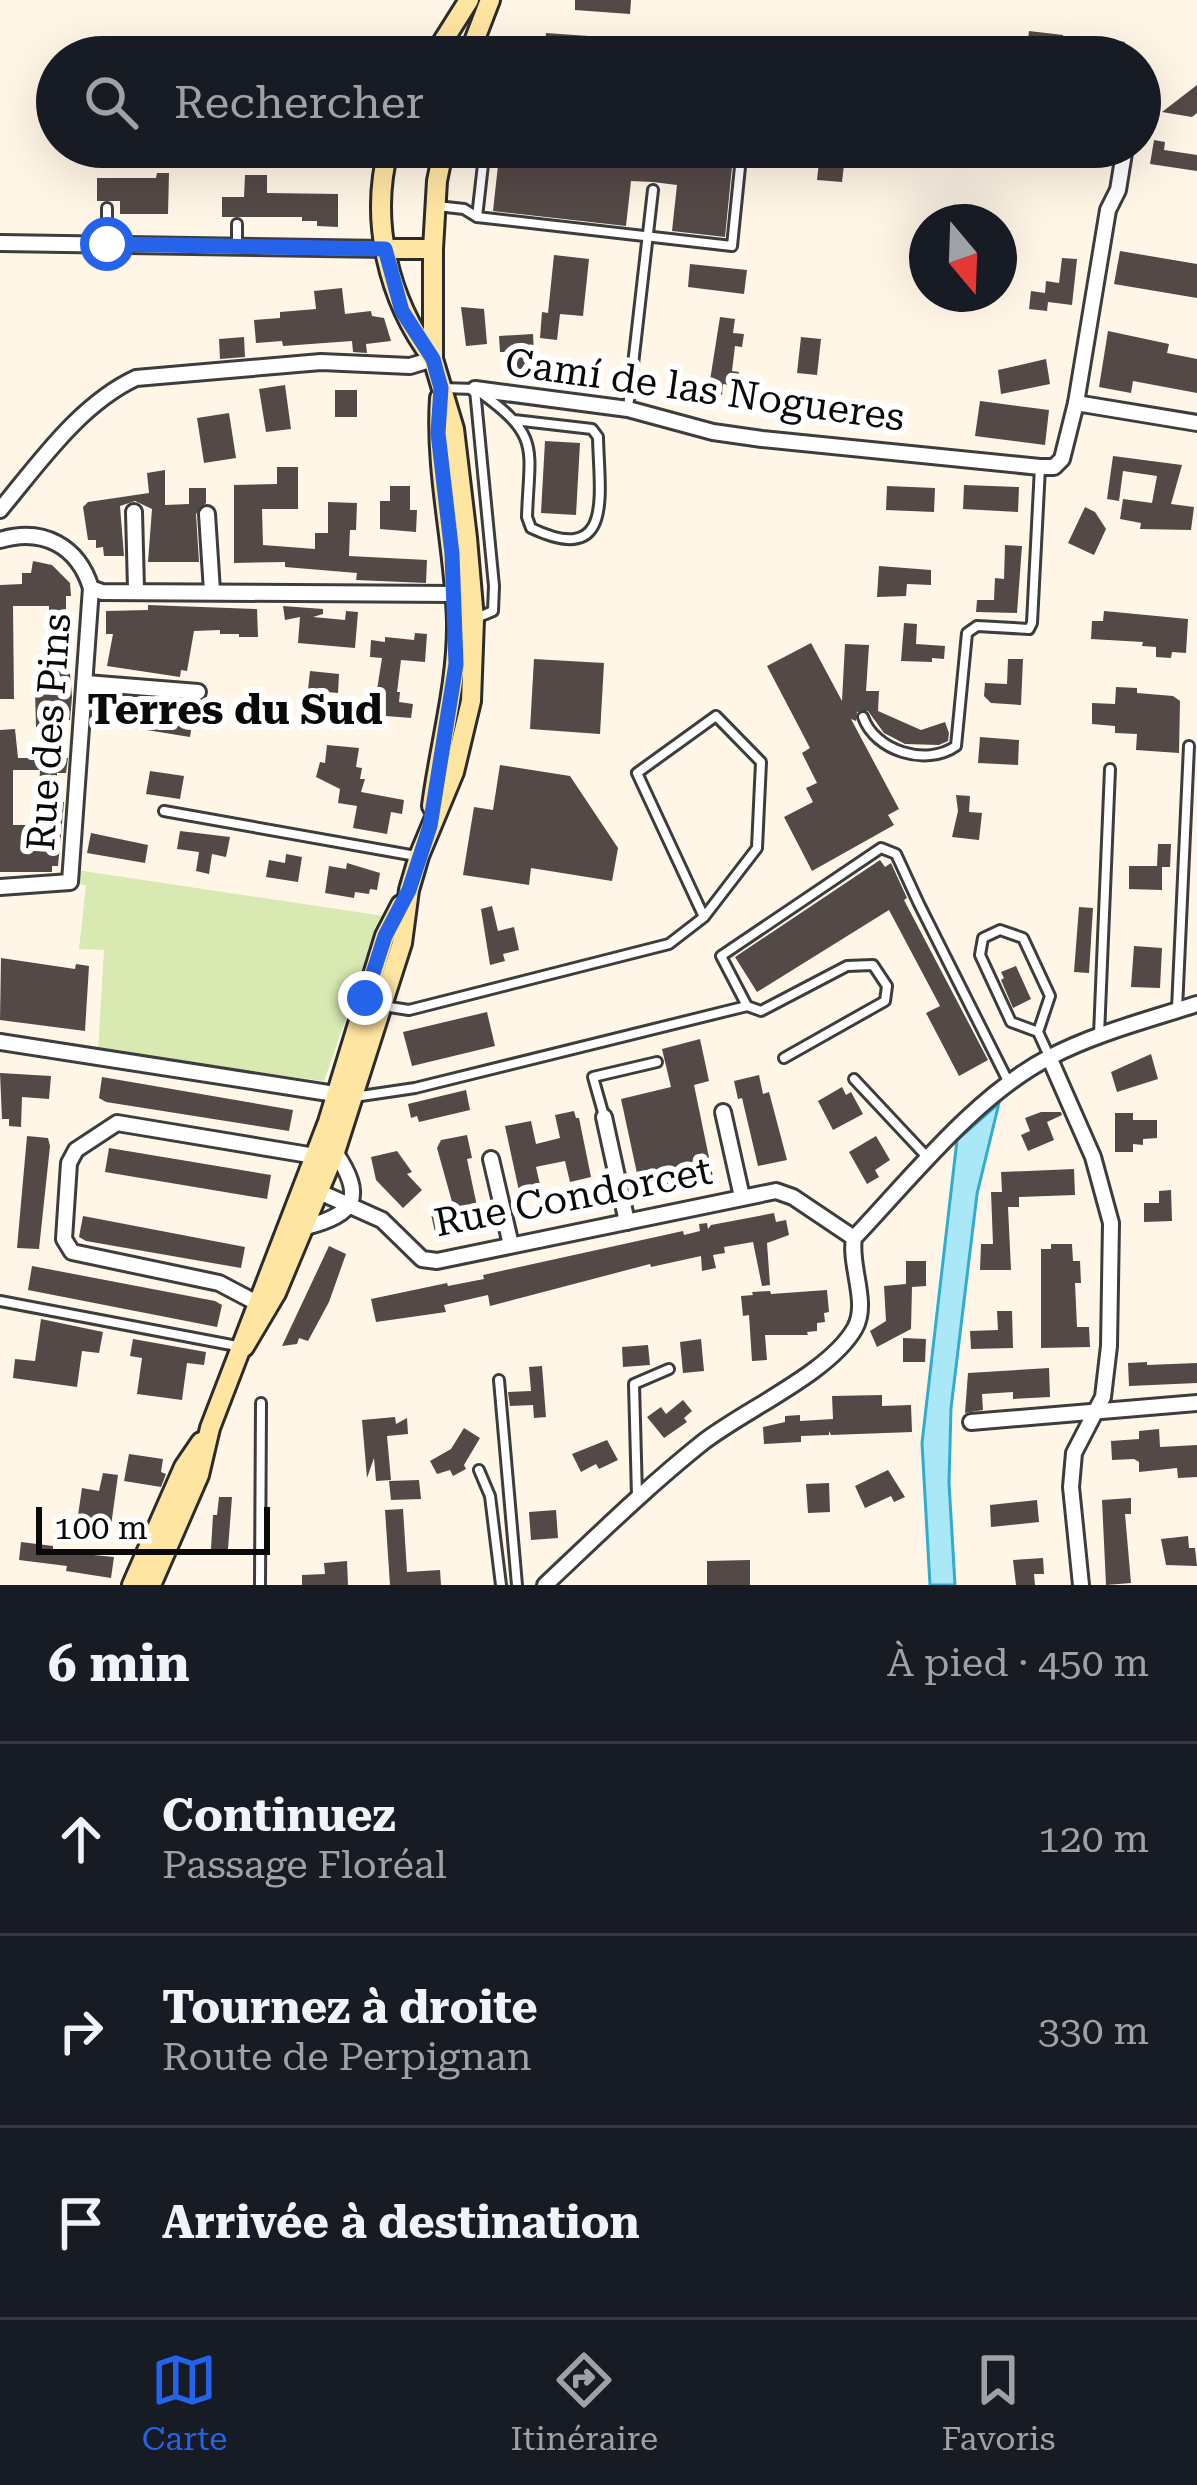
<!DOCTYPE html>
<html lang="fr">
<meta charset="utf-8">
<style>
:root{--surface:#171b24;--page:#20242c;--text:#f1f3f6;--muted:#9ea1a6;--line:#363941;--accent:#2563eb}
body{margin:0;font-family:"Roboto Serif",serif;background:var(--page);color:var(--text)}
.compass{position:absolute;left:909px;top:204px;width:108px;height:108px;border-radius:50%;background:var(--surface);box-shadow:0 12px 48px #0002;rotate:161deg}
.scale{position:absolute;left:36px;bottom:30px;width:234px;box-sizing:border-box;padding-left:12px;border:6px solid #0a0a0a;border-top:0;font-size:33px;line-height:42px;white-space:nowrap;color:#0a0a0a;-webkit-text-stroke:9px #fff;paint-order:stroke}
.stop{position:absolute;width:36px;height:36px;margin:-27px;border:9px solid #2563eb;border-radius:50%;background:#fff}
.stop.end{background:#2563eb;border-color:#fff;box-shadow:0 3px 12px #0008}
.list{margin:0;padding:0;list-style:none}
h2{display:flex;justify-content:space-between;align-items:center;height:156px;margin:0;padding:0 48px;font-size:51px}
h2 small{font-size:39px;font-weight:400;color:var(--muted)}
.list li{display:grid;grid-template-columns:78px 1fr auto;gap:36px;align-items:center;box-sizing:border-box;height:192px;padding:0 48px;border-top:3px solid var(--line)}
.list b{display:block;font-size:45px;white-space:nowrap}
.list p{margin:0;font-size:39px;white-space:nowrap;color:var(--muted)}
.list em{font-size:39px;font-style:normal;color:var(--muted)}
.icon{flex:none;width:66px;height:66px;fill:none;stroke:currentColor;stroke-width:2;stroke-linecap:round;stroke-linejoin:round}
.map{position:relative;flex:none;width:1197px;height:1585px;overflow:hidden}
.search{position:absolute;background:var(--surface);box-shadow:0 12px 48px #0002;left:36px;right:36px;top:36px;height:132px;display:flex;align-items:center;gap:30px;box-sizing:border-box;padding:0 42px;border-radius:66px;color:var(--muted);font-size:45px}
.sheet{height:732px;background:var(--surface)}
nav{display:flex;justify-content:space-around;align-items:center;box-sizing:border-box;height:168px;border-top:3px solid var(--line);background:var(--surface);font-size:33px;color:var(--muted)}
nav a{display:grid;justify-items:center;gap:6px}
nav .on{color:var(--accent)}
.map>svg:first-child{display:block}
</style>
<div class="map">
<svg width="1197" height="1585" viewBox="0 0 1197 1585">
<rect width="100%" height="100%" fill="#fff6e7"/>
<!-- green -->
<polygon fill="#d8e9b2" points="70,869 390,917 392,919 381,918 324,1081 98,1051 104,950 79,949 86,885 68,883"/>
<!-- water -->
<polygon fill="#abe8f7" stroke="#31abcf" stroke-width="3" points="999,1103 977,1194 951,1408 949,1483 955,1585 930,1585 922,1443 957,1140"/>
<!-- building -->
<g fill="#534947" fill-rule="evenodd">
<polygon points="575,0 631,0 630,14 575,10"/>
<polygon points="1029,31 1063,35 1061,57 1026,57"/>
<polygon points="546,33 617,38 615,57 544,57"/>
<polygon points="1091,37 1125,42 1123,57 1088,54"/>
<polygon points="1197,85 1197,113 1192,117 1162,112"/>
<polygon points="1154,140 1165,142 1164,150 1197,155 1197,171 1150,164"/>
<polygon points="500,147 734,147 725,237 672,231 677,185 653,182 631,181 626,226 493,211"/>
<polygon points="828,147 846,147 842,182 817,180 819,162 826,163"/>
<polygon points="1082,147 1110,147 1107,166 1080,162"/>
<polygon points="157,173 169,173 168,214 120,214 120,201 97,201 97,178 156,178"/>
<polygon points="245,175 267,175 267,193 338,194 338,227 317,226 317,221 302,221 302,217 222,217 222,197 244,197"/>
<polygon points="1120,251 1197,264 1197,298 1114,284"/>
<polygon points="554,255 589,259 583,316 560,314 557,340 540,338 542,312 548,313"/>
<polygon points="1062,258 1077,259 1072,305 1048,302 1047,311 1029,309 1031,291 1045,293 1046,281 1059,283"/>
<polygon points="690,264 747,270 744,294 688,287"/>
<polygon points="342,288 345,314 371,311 372,316 384,318 391,341 366,344 367,353 353,352 352,341 283,346 282,341 256,343 254,320 280,318 280,312 316,309 314,291"/>
<polygon points="461,307 484,309 487,344 466,346"/>
<polygon points="720,317 735,319 733,333 744,334 742,347 735,346 732,371 739,372 737,386 723,384 722,395 708,393"/>
<polygon points="1108,331 1169,344 1167,353 1197,359 1197,393 1133,381 1131,393 1099,387"/>
<polygon points="533,334 535,372 514,373 513,352 500,352 499,336"/>
<polygon points="244,337 245,357 220,359 219,339"/>
<polygon points="801,337 821,339 817,375 797,373"/>
<polygon points="1046,359 1050,384 1001,394 998,370"/>
<polygon points="285,385 291,429 266,432 259,389"/>
<rect x="335" y="390" width="22" height="27"/>
<polygon points="980,401 1049,410 1045,445 975,436"/>
<polygon points="229,413 236,458 204,463 197,418"/>
<polygon points="545,441 580,443 576,515 541,513"/>
<polygon points="1113,456 1182,465 1171,504 1194,507 1191,530 1140,529 1141,523 1120,519 1123,499 1152,503 1157,476 1123,471 1119,501 1107,499"/>
<polygon points="277,467 298,467 298,509 262,509 263,545 315,549 315,533 328,533 328,502 357,503 356,530 350,530 349,556 427,560 426,583 356,580 357,573 285,567 285,562 234,563 234,485 277,484"/>
<polygon points="165,470 165,505 189,504 189,488 206,488 206,503 196,514 199,562 148,562 152,509 135,501 120,506 124,556 104,556 103,547 96,548 96,540 88,540 83,507 88,502 149,493 147,473"/>
<polygon points="964,485 1019,487 1018,512 963,509"/>
<polygon points="390,486 410,486 410,510 417,510 416,532 380,529 380,501 390,501"/>
<polygon points="887,486 935,488 934,512 886,510"/>
<polygon points="1085,507 1095,512 1106,529 1094,555 1068,543"/>
<polygon points="1005,545 1022,546 1017,613 976,612 977,600 994,600 995,578 1004,579"/>
<polygon points="33,561 52,565 70,583 71,596 66,596 66,626 72,697 70,720 62,720 62,727 36,727 35,690 42,690 42,650 49,650 49,606 13,606 14,699 0,699 0,585 22,584 22,573 31,573"/>
<polygon points="879,566 931,570 931,585 907,584 906,596 877,597"/>
<polygon points="148,605 257,609 258,637 239,637 239,634 220,634 220,630 194,631 187,671 181,670 180,677 107,666 113,634 106,634 106,611 148,610"/>
<polygon points="283,606 323,609 323,614 313,617 345,620 346,611 358,612 355,648 298,643 300,617 285,620"/>
<polygon points="1104,611 1188,619 1186,653 1172,652 1171,658 1156,657 1156,647 1142,646 1143,642 1091,639 1092,621 1103,621"/>
<polygon points="904,623 917,624 916,644 945,646 944,659 932,658 932,662 901,661"/>
<polygon points="415,633 427,634 425,662 401,660 397,692 400,692 399,702 413,704 411,718 373,715 382,658 370,657 371,640 385,642 385,637 414,640"/>
<polygon points="811,643 842,701 845,644 869,645 866,691 879,691 878,711 921,730 945,722 949,733 948,741 939,745 905,744 884,733 868,711 857,712 856,721 851,719 899,809 888,815 894,825 812,871 784,817 813,802 806,788 817,783 802,753 810,748 767,666"/>
<polygon points="534,659 604,663 600,734 530,729"/>
<polygon points="1008,659 1023,659 1021,705 991,703 984,696 985,683 1007,684"/>
<polygon points="310,671 339,674 338,693 327,692 326,706 319,705 318,711 306,709"/>
<polygon points="1116,687 1137,688 1137,693 1173,696 1180,701 1179,753 1136,750 1137,734 1115,733 1115,726 1092,724 1092,703 1115,704"/>
<polygon points="138,705 193,717 190,737 128,727 123,724 126,708 137,710"/>
<path d="M 15,729 L 18,758 L 68,758 L 66,773 L 57,773 L 57,802 L 64,802 L 58,866 L 52,866 L 52,872 L 0,872 L 0,730 ZM 13,770 L 40,770 L 37,825 L 13,825 Z"/>
<polygon points="980,737 1019,740 1018,765 978,763"/>
<polygon points="327,745 359,748 356,767 362,768 360,779 365,779 361,792 404,800 402,814 391,812 387,834 353,828 357,806 338,803 340,789 316,777 320,762 325,763"/>
<polygon points="500,765 570,776 618,848 612,881 531,868 529,885 463,875 474,807 493,810"/>
<polygon points="150,771 184,776 180,799 146,794"/>
<polygon points="956,795 970,796 969,812 982,813 979,840 952,837 958,811"/>
<polygon points="180,831 230,837 226,857 212,854 209,874 196,871 199,852 177,849"/>
<polygon points="91,833 148,845 145,863 87,853"/>
<polygon points="1158,844 1171,844 1170,867 1162,867 1162,890 1129,889 1129,866 1157,866"/>
<polygon points="286,854 302,857 298,882 266,877 269,860 285,863"/>
<polygon points="880,860 885,867 891,863 907,898 904,900 988,1060 959,1076 926,1013 940,1006 889,910 757,992 735,957"/>
<polygon points="347,863 380,873 377,890 370,889 369,894 355,892 354,898 325,893 329,866 346,869"/>
<polygon points="492,906 498,931 514,927 519,950 503,954 505,961 490,965 481,909"/>
<polygon points="1079,907 1093,908 1089,973 1074,972"/>
<polygon points="1134,946 1162,948 1160,988 1131,987"/>
<polygon points="1,958 75,969 76,964 89,966 85,1031 0,1020"/>
<polygon points="1016,966 1031,999 1013,1008 1001,980 1004,978 1001,972"/>
<polygon points="487,1012 495,1046 412,1066 403,1032"/>
<polygon points="700,1039 709,1081 694,1085 713,1177 641,1192 621,1099 671,1087 662,1049"/>
<polygon points="1151,1054 1158,1079 1117,1092 1111,1072"/>
<polygon points="0,1073 51,1076 49,1099 22,1097 21,1127 9,1126 9,1119 2,1119"/>
<polygon points="759,1075 763,1094 769,1092 787,1160 758,1166 742,1098 738,1099 734,1081"/>
<polygon points="102,1077 293,1110 289,1131 106,1102 99,1098"/>
<polygon points="842,1087 846,1095 851,1092 863,1114 833,1130 818,1101"/>
<polygon points="466,1090 470,1110 419,1122 417,1116 411,1118 408,1104"/>
<polygon points="574,1111 576,1118 579,1118 591,1177 570,1182 565,1161 540,1166 536,1167 540,1185 519,1191 505,1126 531,1121 536,1144 560,1138 555,1115"/>
<polygon points="1041,1112 1061,1112 1062,1115 1047,1122 1054,1140 1028,1151 1021,1135 1030,1131 1025,1118"/>
<polygon points="1115,1113 1133,1113 1133,1120 1157,1120 1157,1138 1143,1139 1143,1145 1133,1144 1133,1152 1115,1152"/>
<polygon points="467,1135 472,1158 467,1159 481,1225 436,1237 431,1214 443,1212 454,1224 451,1210 454,1209 437,1148 441,1140"/>
<polygon points="27,1136 48,1138 50,1146 39,1249 17,1248"/>
<polygon points="876,1136 890,1160 875,1170 879,1177 867,1184 849,1152"/>
<polygon points="109,1148 271,1175 267,1199 105,1172"/>
<polygon points="397,1151 412,1172 407,1174 422,1190 403,1208 376,1180 371,1157"/>
<polygon points="1074,1169 1075,1195 1019,1197 1019,1207 1008,1207 1011,1270 980,1270 981,1244 993,1244 991,1192 1002,1192 1001,1172"/>
<polygon points="1171,1190 1172,1221 1144,1222 1144,1203 1159,1203 1159,1191"/>
<polygon points="774,1213 776,1222 786,1220 789,1235 767,1243 770,1285 762,1286 753,1242 724,1247 725,1253 713,1255 716,1268 702,1271 701,1256 651,1267 650,1264 490,1306 488,1295 444,1305 446,1312 376,1322 371,1299 447,1283 448,1286 484,1279 483,1275 683,1231 684,1235 700,1231 699,1224 707,1223 708,1229 711,1225"/>
<polygon points="83,1216 245,1247 241,1268 86,1241 79,1237"/>
<polygon points="1051,1244 1072,1244 1073,1261 1080,1261 1081,1283 1075,1283 1077,1327 1089,1327 1090,1347 1041,1348 1041,1249 1051,1249"/>
<polygon points="329,1246 346,1254 329,1302 308,1341 299,1338 297,1344 282,1346"/>
<polygon points="906,1261 926,1261 926,1286 912,1287 911,1329 877,1347 870,1331 886,1321 884,1286 906,1284"/>
<polygon points="32,1266 215,1301 222,1305 217,1327 28,1290"/>
<polygon points="827,1290 829,1312 824,1313 825,1322 817,1323 817,1331 807,1332 808,1335 765,1335 767,1360 752,1361 749,1315 743,1316 741,1296 753,1295 752,1292 770,1291 771,1294"/>
<polygon points="997,1311 1012,1311 1013,1348 971,1349 970,1331 998,1330"/>
<polygon points="41,1319 103,1332 99,1353 82,1351 77,1387 13,1378 15,1359 35,1361"/>
<polygon points="903,1338 926,1339 925,1362 903,1362"/>
<polygon points="133,1339 206,1352 204,1365 187,1363 182,1400 137,1394 142,1358 130,1356"/>
<polygon points="701,1339 704,1371 683,1373 680,1342"/>
<polygon points="648,1345 650,1365 623,1367 622,1347"/>
<polygon points="1147,1362 1147,1365 1197,1363 1197,1383 1129,1386 1128,1363"/>
<polygon points="542,1366 546,1417 534,1418 533,1405 510,1406 508,1392 531,1391 529,1367"/>
<polygon points="1049,1368 1050,1397 1013,1399 1013,1392 982,1394 983,1410 965,1413 968,1373"/>
<polygon points="882,1395 882,1406 911,1405 912,1432 831,1435 829,1431 829,1435 801,1436 801,1442 764,1444 763,1427 785,1422 785,1416 800,1415 800,1421 833,1419 832,1396"/>
<polygon points="683,1400 692,1411 684,1418 687,1422 664,1438 647,1417 661,1407 666,1414"/>
<polygon points="395,1417 396,1424 407,1418 408,1434 387,1436 391,1480 376,1481 374,1458 367,1478 362,1420"/>
<polygon points="464,1428 480,1438 464,1465 466,1469 453,1476 450,1470 437,1474 430,1461 451,1449"/>
<polygon points="1159,1429 1160,1447 1197,1445 1197,1477 1178,1478 1177,1468 1139,1472 1139,1462 1134,1459 1112,1460 1111,1441 1139,1439 1139,1431"/>
<polygon points="607,1440 618,1460 599,1469 596,1464 581,1472 572,1454"/>
<polygon points="129,1454 163,1459 161,1472 166,1474 161,1487 124,1481"/>
<polygon points="888,1470 905,1497 894,1502 891,1496 865,1508 855,1486"/>
<polygon points="103,1473 118,1475 111,1526 77,1522 82,1488 99,1491"/>
<polygon points="419,1480 421,1499 391,1500 389,1481"/>
<polygon points="829,1483 830,1512 808,1513 806,1484"/>
<polygon points="219,1497 232,1497 228,1549 211,1549 213,1515 217,1515"/>
<polygon points="1131,1498 1131,1514 1125,1514 1131,1583 1106,1585 1102,1500"/>
<polygon points="1037,1500 1039,1522 991,1527 990,1505"/>
<polygon points="403,1509 407,1572 440,1570 441,1585 390,1585 385,1510"/>
<polygon points="556,1510 558,1538 531,1540 529,1512"/>
<polygon points="1188,1536 1189,1548 1195,1548 1197,1566 1166,1565 1161,1539"/>
<polygon points="21,1542 53,1546 53,1551 114,1557 111,1578 66,1571 67,1566 19,1560"/>
<polygon points="1043,1558 1044,1574 1034,1574 1035,1585 1016,1585 1013,1560"/>
<polygon points="750,1560 750,1585 707,1585 707,1561"/>
<polygon points="347,1561 348,1585 302,1585 302,1575 325,1574 324,1563"/>
</g>
<g fill="none" stroke-linecap="round" stroke-linejoin="round">
<!-- lane casing -->
<g stroke="#3d3d3d" stroke-width="14">
<g id="lane">
<polyline points="485,147 477,217 732,246 742,147"/>
<polyline points="437,206 464,209 477,217"/>
<polyline points="107,208 107,243"/>
<polyline points="237,224 237,246"/>
<polyline points="442,388 475,389"/>
<path d="M 481,393 C 542,437 529,449 527,517 L 531,528 C 615,568 599,493 598,437 L 592,429 L 514,420"/>
<polyline points="628,408 653,190"/>
<polyline points="474,619 493,611 494,586 475,390"/>
<path d="M 863,717 C 875,751 926,767 956,746 L 967,633 L 977,626 L 1029,629 L 1032,623 L 1040,467"/>
<polyline points="164,811 416,856"/>
<polyline points="383,1006 409,1010 669,944 704,917 757,848 761,762 716,716 637,773 704,917"/>
<polyline points="1177,1009 1189,746"/>
<polyline points="1038,1032 1011,1022 980,955 983,938 1000,930 1023,938 1050,996 1038,1032 1049,1056"/>
<polyline points="1099,1035 1110,769"/>
<polyline points="784,1058 885,1001 887,986 873,965 847,966 761,1011 747,1006 721,956 881,848 896,854 919,904 1008,1081"/>
<polyline points="854,1079 928,1158"/>
<polyline points="354,1097 415,1088 747,1006"/>
<polyline points="604,1116 593,1077 657,1062"/>
<polyline points="0,1301 242,1347"/>
<polyline points="499,1380 517,1585"/>
<polyline points="479,1470 490,1496 501,1585"/>
<polyline points="637,1496 634,1384 669,1369"/>
<polyline points="260,1585 261,1403"/>
</g>
</g>
<!-- street casing -->
<g stroke="#3d3d3d" stroke-width="20">
<g id="street">
<polyline points="0,243 385,249"/>
<polyline points="475,389 628,409 713,432 762,439 1040,467 1054,467 1062,459 1076,403 1197,423"/>
<polyline points="1076,403 1108,210 1118,190 1125,147"/>
<path d="M 0,510 C 39,463 80,404 136,378 L 321,362 L 410,366 L 433,359"/>
<polyline points="134,512 136,589"/>
<polyline points="207,514 212,591"/>
<path d="M 0,540 C 43,527 78,546 91,588 L 102,592 L 454,594"/>
<polyline points="86,683 198,692"/>
<polyline points="0,887 70,882 91,588"/>
<polyline points="0,1042 335,1094"/>
<polyline points="1049,1057 1093,1157 1111,1223 1109,1346 1103,1397 1074,1453 1071,1487 1081,1585"/>
<polyline points="723,1112 742,1197"/>
<polyline points="604,1117 627,1222"/>
<polyline points="491,1159 511,1245"/>
<polyline points="315,1190 382,1220 422,1259 437,1261 776,1191 793,1197 854,1238"/>
<path d="M 306,1227 C 356,1214 365,1197 335,1152"/>
<polyline points="257,1303 219,1283 72,1252 64,1239 69,1163 76,1150 117,1123 315,1156"/>
<polyline points="971,1422 1197,1403"/>
<path d="M 545,1585 C 597,1536 647,1487 702,1443 C 744,1410 830,1373 855,1328 C 869,1302 849,1266 854,1238 C 911,1178 976,1095 1050,1057 C 1096,1033 1148,1020 1197,1004"/>
</g>
</g>
<!-- secondary casing -->
<g stroke="#2c2c2c" stroke-width="24">
<g id="secondary">
<polyline points="433,57 469,0"/>
<polyline points="468,57 490,0"/>
<path d="M 389,147 C 369,220 388,300 433,359"/>
<polyline points="385,249 433,249"/>
<path d="M 432,806 C 440,744 458,684 457,621 C 455,547 435,473 440,398"/>
<polyline points="244,1347 276,1293 335,1152 402,943 409,890 419,856 454,772 471,701 474,619 467,538 454,429 433,359 433,249 437,181 444,147"/>
<polyline points="132,1585 184,1467 201,1442"/>
<polyline points="151,1585 199,1475 210,1428 328,1122 385,936 401,905"/>
</g>
</g>
<!-- lane -->
<use href="#lane" stroke="#fff" stroke-width="8"/>
<!-- street -->
<use href="#street" stroke="#fff" stroke-width="14"/>
<!-- secondary -->
<use href="#secondary" stroke="#ffe5a2" stroke-width="18"/>
</g>
<g fill="none" stroke-linecap="round" stroke-linejoin="round">
<!-- route -->
<polyline stroke="#2563eb" stroke-width="15" points="107,244 385,249 402,311 433,359 441,388 438,433 452,554 456,664 430,826 409,890 385,936 365,998"/>
</g>
<g text-anchor="middle" stroke-width="12" stroke-linejoin="round" paint-order="stroke">
<!-- street labels -->
<g font-size="39" fill="#0a0a0a" stroke="#fff">
<text transform="translate(705 389) rotate(8)" y="14">Camí de las Nogueres</text>
<text transform="translate(48 732) rotate(-86)" y="14">Rue des Pins</text>
<text transform="translate(573 1196) rotate(-11)" y="14">Rue Condorcet</text>
</g>
<!-- neighbourhood labels -->
<g font-size="42" font-weight="bold" fill="#0a0a0a" stroke="#fff">
<text x="235" y="724">Terres du Sud</text>
</g>
</g>
</svg>
<svg class="compass" viewBox="-18 -18 36 36"><path d="M0-13l5 13h-10z" fill="#e53935"/><path d="M0 13l5-13h-10z" fill="#9ea1a6"/></svg>
<div class="scale">100 m</div>
<div class="stop" style="left:107px;top:244px"></div>
<div class="stop end" style="left:365px;top:998px"></div>
<div class="search"><svg class="icon" aria-label="search" viewBox="0 0 24 24"><circle cx="10" cy="10" r="6"/><path d="M15 15l6 6"/></svg>Rechercher</div>
</div>
<section class="sheet">
<h2>6 min<small>À pied · 450 m</small></h2>
<ul class="list">
<li><svg class="icon" aria-label="ahead" viewBox="0 0 24 24"><path d="M12 20V5M6 11l6-6 6 6"/></svg><div><b>Continuez</b><p>Passage Floréal</p></div><em>120 m</em></li>
<li><svg class="icon" aria-label="right" viewBox="0 0 24 24"><path d="M7 20v-9h11M14 6l5 5-5 5"/></svg><div><b>Tournez à droite</b><p>Route de Perpignan</p></div><em>330 m</em></li>
<li><svg class="icon" aria-label="arrive" viewBox="0 0 24 24"><path d="M6 21V4h12l-3 4 3 4H6"/></svg><div><b>Arrivée à destination</b></div></li>
</ul>
</section>
<nav>
<a class="on"><svg class="icon" aria-label="map" viewBox="0 0 24 24"><path d="M3 6l6-2 6 2 6-2v14l-6 2-6-2-6 2zM9 4v14M15 6v14"/></svg>Carte</a>
<a><svg class="icon" aria-label="directions" viewBox="0 0 24 24"><path d="M12 3l9 9-9 9-9-9zM9 14v-3h6M13 9l2 2-2 2"/></svg>Itinéraire</a>
<a><svg class="icon" aria-label="saved" viewBox="0 0 24 24"><path d="M7 4h10v16l-5-4-5 4z"/></svg>Favoris</a>
</nav>
